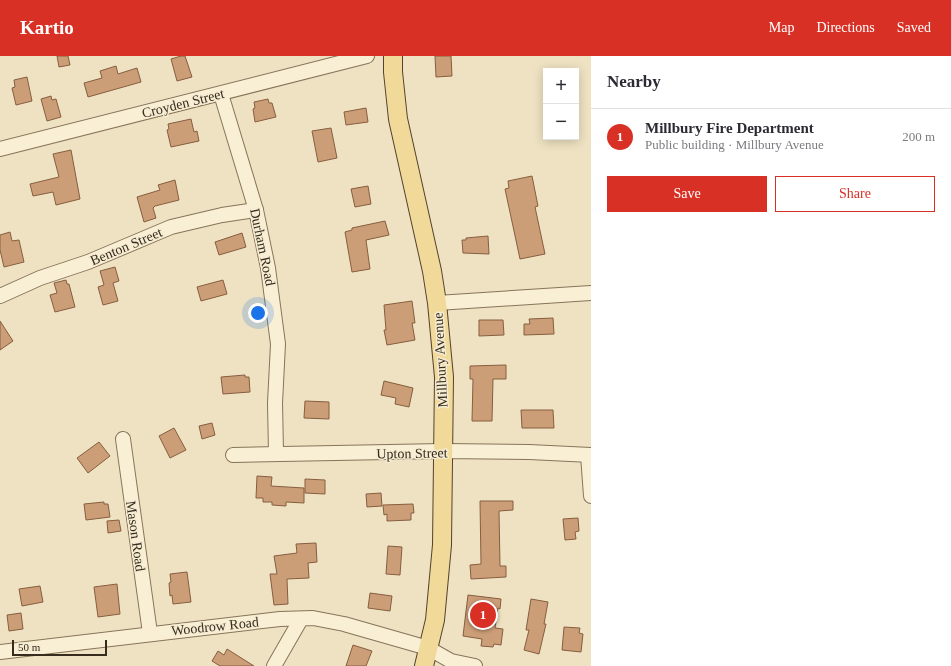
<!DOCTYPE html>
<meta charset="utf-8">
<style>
:root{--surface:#fff;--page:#f7f7f7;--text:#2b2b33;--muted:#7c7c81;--line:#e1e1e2;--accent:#d93025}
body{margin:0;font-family:"Times New Roman",serif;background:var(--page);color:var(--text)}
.controls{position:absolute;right:12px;top:12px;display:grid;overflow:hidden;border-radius:0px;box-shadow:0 2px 10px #0003}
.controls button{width:36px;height:36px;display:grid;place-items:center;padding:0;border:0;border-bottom:1px solid var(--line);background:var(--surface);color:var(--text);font:20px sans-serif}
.scale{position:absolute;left:12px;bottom:10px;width:95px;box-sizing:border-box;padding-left:4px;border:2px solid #372b1e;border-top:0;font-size:11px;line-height:14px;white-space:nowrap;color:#372b1e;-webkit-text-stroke:3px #f5ecd2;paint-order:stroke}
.you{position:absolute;left:258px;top:257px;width:14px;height:14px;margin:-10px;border:3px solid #fff;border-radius:50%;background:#1a73e8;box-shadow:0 0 0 6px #1a73e833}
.badge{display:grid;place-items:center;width:26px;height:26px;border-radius:50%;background:var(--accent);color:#fff;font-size:13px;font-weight:700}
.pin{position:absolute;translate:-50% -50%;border:2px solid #fff;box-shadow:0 1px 4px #0006}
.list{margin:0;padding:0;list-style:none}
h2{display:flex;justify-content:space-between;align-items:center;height:52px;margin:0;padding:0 16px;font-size:17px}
h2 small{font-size:13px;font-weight:400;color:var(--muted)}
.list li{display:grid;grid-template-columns:26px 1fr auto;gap:12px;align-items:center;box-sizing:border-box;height:56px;padding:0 16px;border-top:1px solid var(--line)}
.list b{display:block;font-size:15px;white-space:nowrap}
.list p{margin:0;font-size:13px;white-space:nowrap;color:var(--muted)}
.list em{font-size:13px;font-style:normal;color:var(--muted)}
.actions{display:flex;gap:8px;padding:12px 16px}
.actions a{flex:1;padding:9px 0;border:1px solid var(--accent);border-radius:0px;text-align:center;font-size:14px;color:var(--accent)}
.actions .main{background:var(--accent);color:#fff}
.map{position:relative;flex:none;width:591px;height:610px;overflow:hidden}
header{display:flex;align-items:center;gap:24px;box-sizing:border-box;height:56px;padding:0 20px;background:var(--accent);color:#fff}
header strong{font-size:19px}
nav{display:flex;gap:22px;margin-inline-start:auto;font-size:14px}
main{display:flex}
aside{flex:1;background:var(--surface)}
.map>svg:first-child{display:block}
</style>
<header>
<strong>Kartio</strong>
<nav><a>Map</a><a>Directions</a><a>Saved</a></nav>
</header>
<main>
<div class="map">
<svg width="591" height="610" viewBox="0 0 591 610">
<rect width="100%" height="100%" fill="#eee2c2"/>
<!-- building -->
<g fill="#cc9e78" stroke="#865e3f">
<polygon points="57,0 68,0 70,9 59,11"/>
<polygon points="181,0 185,0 192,21 177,25 171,3"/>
<polygon points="435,0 451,0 452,20 436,21"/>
<polygon points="116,10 118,18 137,12 141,26 88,41 84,27 102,22 100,15"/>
<polygon points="27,21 32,45 16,49 12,32 15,31 14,24"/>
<polygon points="51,40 52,44 56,43 61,61 47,65 41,43"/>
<polygon points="268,43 269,47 272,47 276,61 255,66 253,53 255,52 254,46"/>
<polygon points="366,52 368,66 346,69 344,56"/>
<polygon points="191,63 194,76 197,75 199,85 171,91 167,74 169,73 168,68"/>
<polygon points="331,72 337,102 318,106 312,75"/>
<polygon points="71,94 80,143 56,149 53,136 33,140 30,128 59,121 53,98"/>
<polygon points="532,120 538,150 535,151 545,198 520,203 505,133 509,132 508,125"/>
<polygon points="175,124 179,144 155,150 153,152 156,162 144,166 137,141 160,134 158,129"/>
<polygon points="368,130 371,148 355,151 351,133"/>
<polygon points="385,165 389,179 366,184 370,213 352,216 345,176 352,174 352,172"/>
<polygon points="10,176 12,185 19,184 24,206 4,211 0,194 0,179"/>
<polygon points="242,177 246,191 219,199 215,186"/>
<polygon points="488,180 489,198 463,197 462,184 466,184 466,182"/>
<polygon points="115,211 119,225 113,227 118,245 103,249 98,231 104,229 100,215"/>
<polygon points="66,224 67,228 69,228 75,251 55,256 50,239 57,237 54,227"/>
<polygon points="223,224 227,238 201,245 197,231"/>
<polygon points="412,245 415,267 412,267 415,284 387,289 384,274 386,274 384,249"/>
<polygon points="553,262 554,278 524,279 524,268 530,268 529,263"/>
<polygon points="479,264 503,264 504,279 479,280"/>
<polygon points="0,265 13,285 0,294"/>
<polygon points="506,309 506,323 493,323 492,365 472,365 473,323 470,323 470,310"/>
<polygon points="245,319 245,321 249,321 250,336 223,338 221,321"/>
<polygon points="384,325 413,332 409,351 395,348 396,342 381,339"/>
<polygon points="305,345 329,346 329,363 304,362"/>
<polygon points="521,354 553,354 554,372 522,372"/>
<polygon points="212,367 215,379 202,383 199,370"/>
<polygon points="174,372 186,394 170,402 159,380"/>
<polygon points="99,386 110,400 88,417 77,402"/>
<polygon points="257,420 272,421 271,430 304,432 304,447 286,446 286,450 272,449 272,446 263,446 263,442 256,442"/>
<polygon points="305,423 325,424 325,438 305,437"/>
<polygon points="381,437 382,450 367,451 366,438"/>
<polygon points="480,445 513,445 513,454 499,455 500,510 506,510 506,521 471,523 470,509 481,508"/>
<polygon points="104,446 104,448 108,448 110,461 86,464 84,448"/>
<polygon points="413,448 414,457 411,457 411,464 387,465 387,458 384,459 383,449"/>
<polygon points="578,462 579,475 575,476 576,483 565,484 563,463"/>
<polygon points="119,464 121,475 108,477 107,465"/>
<polygon points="316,487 317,506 308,507 309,522 287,523 288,548 274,549 270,518 277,518 274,500 297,497 296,488"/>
<polygon points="388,490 402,491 400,519 386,518"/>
<polygon points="187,516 191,546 173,548 172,539 170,540 169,527 171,526 170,518"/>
<polygon points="117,528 120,558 98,561 94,531"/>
<polygon points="40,530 43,546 22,550 19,533"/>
<polygon points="370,537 392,540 390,555 368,552"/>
<polygon points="468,539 501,543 500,553 498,552 495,572 503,573 501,589 494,588 493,591 481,590 482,583 463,580"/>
<polygon points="531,543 548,546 544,568 546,568 539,598 524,594 529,574 526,574"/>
<polygon points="21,557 23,573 9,575 7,559"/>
<polygon points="564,571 580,572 579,577 583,578 581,596 562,594"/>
<polygon points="353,589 372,595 366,610 346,610"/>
<polygon points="227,593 254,610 220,610 212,605 218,595 224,599"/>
</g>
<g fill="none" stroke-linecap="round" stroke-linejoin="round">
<!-- minor casing -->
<g stroke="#877459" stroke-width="16">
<g id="minor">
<polyline points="221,38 256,154 268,212 278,288 275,347 276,397"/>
<polyline points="0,93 367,0"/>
<polyline points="0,240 40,222 88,206 171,171 222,159 256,154"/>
<polyline points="437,247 591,237"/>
<polyline points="123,383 150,577"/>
<polyline points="233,399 443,395 529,396 591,399"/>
<polyline points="588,399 591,440"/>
<polyline points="0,596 280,563 313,562 344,568 428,592 451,605 475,610"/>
<polyline points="274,610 301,563"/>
</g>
</g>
<!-- major casing -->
<g stroke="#55422e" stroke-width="20">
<polyline id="major" points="393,0 393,16 398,63 432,215 437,247 444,321 442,489 435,564 424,610"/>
</g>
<!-- minor -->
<use href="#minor" stroke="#f9efd5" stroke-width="14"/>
<!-- major -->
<use href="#major" stroke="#f1d99a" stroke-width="18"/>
</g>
<g text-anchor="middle" stroke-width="3" stroke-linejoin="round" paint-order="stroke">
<!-- street labels -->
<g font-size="14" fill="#372b1e" stroke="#f5ecd2">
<text transform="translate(183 47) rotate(-14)" y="5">Croyden Street</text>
<text transform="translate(126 190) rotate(-23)" y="5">Benton Street</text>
<text transform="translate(263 191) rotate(78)" y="5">Durham Road</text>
<text transform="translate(440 304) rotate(-93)" y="5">Millbury Avenue</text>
<text transform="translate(412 397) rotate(-1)" y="5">Upton Street</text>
<text transform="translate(136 480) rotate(82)" y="5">Mason Road</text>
<text transform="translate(215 570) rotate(-6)" y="5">Woodrow Road</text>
</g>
</g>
</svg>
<div class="controls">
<button>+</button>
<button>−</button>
</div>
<div class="scale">50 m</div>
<div class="you"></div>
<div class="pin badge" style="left:483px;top:559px">1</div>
</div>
<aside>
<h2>Nearby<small></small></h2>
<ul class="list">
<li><span class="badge">1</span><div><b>Millbury Fire Department</b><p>Public building · Millbury Avenue</p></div><em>200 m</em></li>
</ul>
<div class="actions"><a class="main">Save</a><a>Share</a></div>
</aside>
</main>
